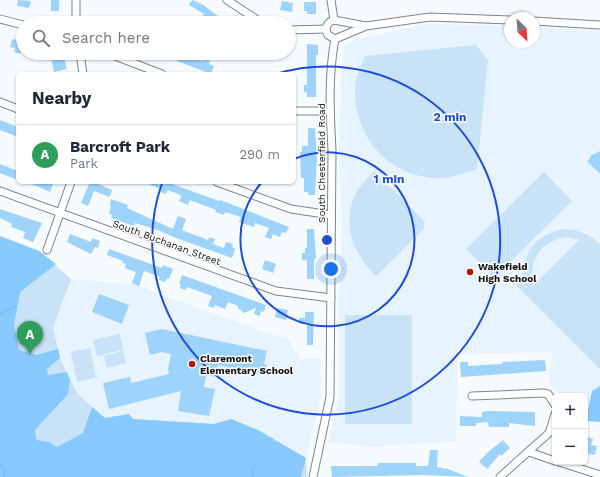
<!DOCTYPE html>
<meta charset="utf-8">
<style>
:root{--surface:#fff;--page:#f2f2f3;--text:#1f2937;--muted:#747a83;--line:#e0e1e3;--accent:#d93025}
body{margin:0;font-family:"Work Sans",sans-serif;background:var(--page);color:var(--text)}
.controls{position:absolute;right:12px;bottom:12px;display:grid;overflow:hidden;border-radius:6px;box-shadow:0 1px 3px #0004}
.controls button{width:36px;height:36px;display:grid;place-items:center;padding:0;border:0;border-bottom:1px solid var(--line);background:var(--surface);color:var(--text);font:20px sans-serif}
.compass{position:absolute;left:504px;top:12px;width:36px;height:36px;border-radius:50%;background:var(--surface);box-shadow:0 1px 3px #0004;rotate:155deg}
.you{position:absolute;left:331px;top:269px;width:14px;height:14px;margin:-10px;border:3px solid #fff;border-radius:50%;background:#1a73e8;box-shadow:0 0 0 6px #1a73e833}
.badge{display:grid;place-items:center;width:26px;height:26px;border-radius:50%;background:var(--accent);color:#fff;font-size:13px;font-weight:700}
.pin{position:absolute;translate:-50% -33px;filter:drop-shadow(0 1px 2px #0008)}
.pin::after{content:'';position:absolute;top:21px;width:14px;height:12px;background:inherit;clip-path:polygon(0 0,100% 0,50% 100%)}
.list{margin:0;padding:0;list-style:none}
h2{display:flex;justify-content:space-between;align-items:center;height:52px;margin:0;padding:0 16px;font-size:17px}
h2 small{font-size:13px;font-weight:400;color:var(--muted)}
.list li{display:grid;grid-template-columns:26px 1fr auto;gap:12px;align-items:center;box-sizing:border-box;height:60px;padding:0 16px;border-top:1px solid var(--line)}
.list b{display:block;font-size:15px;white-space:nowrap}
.list p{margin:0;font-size:13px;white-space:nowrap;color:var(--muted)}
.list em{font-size:13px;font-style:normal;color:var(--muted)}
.icon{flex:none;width:22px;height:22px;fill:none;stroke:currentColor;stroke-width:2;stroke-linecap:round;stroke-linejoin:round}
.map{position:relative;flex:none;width:600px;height:477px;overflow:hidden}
.search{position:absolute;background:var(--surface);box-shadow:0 1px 3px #0004;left:16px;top:16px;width:280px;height:44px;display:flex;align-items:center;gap:10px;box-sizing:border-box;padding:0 14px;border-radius:22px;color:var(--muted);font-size:15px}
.panel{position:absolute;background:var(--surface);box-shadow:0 1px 3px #0004;left:16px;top:72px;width:280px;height:112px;border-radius:6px}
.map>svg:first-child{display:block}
</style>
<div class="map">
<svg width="600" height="477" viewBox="0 0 600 477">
<rect width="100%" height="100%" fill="#f6fbff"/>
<!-- built -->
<g fill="#e7f4ff">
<polygon points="428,24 510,26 510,42 534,42 534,27 600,30 600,422 586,421 585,420 585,396 564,396 548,383 553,352 463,354 463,347 458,346 456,441 371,447 328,442 336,412 339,390 339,311 342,232 339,147 342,61 345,45 356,39"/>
<polygon points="71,279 132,284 262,331 288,339 301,359 320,359 321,397 306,458 258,430 231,419 214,424 133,419 124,414 103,418 78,394 73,385 60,358 53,328"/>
</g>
<!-- green -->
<g fill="#c8e2f7" fill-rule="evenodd">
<path d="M 476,45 L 488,60 L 477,169 C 463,174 448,179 433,178 C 385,174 354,135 355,88 C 355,77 361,66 365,56 Z"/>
<path d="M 374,171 L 424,221 L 424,229 L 376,276 C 353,254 341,223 356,193 C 360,185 368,178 374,171 Z"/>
<polygon points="544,172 572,201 494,278 466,249"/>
<path d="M 563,229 C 579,230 589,234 600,244 L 600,369 L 513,282 L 518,276 L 523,280 C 522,251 536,235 563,229 ZM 566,237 L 579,240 L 533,286 C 528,260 540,242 566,237 Z"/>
<polygon points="0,236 39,251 71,279 53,328 60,358 73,385 78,394 103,418 129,414 133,419 214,424 231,419 258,430 306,458 307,477 0,477"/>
<rect x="345" y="315" width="67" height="109"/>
<polygon points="120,334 123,350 97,356 93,340"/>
<polygon points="90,348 96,378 77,382 71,352"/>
<polygon points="123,351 126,363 107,368 104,356"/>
</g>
<!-- forest -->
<g fill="#88cafd">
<polygon points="0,236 39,251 56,264 20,292 14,325 19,350 36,355 58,349 60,358 47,369 48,375 67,372 70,380 68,394 35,430 36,440 49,442 57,447 83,433 92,407 105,418 129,414 133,419 214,424 231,419 258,430 306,458 301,477 0,477"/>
<polygon points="600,386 600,422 586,421 592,391"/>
</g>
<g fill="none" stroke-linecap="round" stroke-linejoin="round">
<!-- stream -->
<g stroke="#7ec0f3" stroke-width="2">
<polyline points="0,315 14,306"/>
<polyline points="0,464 4,467 4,476 6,477"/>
<polyline points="253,477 252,470 256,465"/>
</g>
</g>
<!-- building -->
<g fill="#9ed3fc">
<polygon points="18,0 31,1 29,8 17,6"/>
<rect x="51" y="0" width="8" height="11"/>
<polygon points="192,0 202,4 227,23 215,23 209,19 207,23 201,19 204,14 189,5"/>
<polygon points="282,1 293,3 292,12 280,10"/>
<polygon points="304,2 316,2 316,14 307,14 307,11 304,11"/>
<polygon points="12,39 23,41 20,54 14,52 15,48 10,47"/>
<polygon points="307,44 318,45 318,55 316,55 316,97 307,97 307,92 304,92 304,85 307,85"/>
<polygon points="156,53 191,53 190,57 203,61 204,59 210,61 209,64 214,66 211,74"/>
<polygon points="60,55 61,59 64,58 67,69 54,72 51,57"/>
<polygon points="0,120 18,127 18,137 0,130"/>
<polygon points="308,128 315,128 317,158 315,195 308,195 308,192 304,192 304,178 301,178 300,152 302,152 302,146 308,146"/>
<polygon points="600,151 600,174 587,161 591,157 590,156"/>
<polygon points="0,164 18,171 18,180 0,173"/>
<polygon points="27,182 48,182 53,184 50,192"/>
<polygon points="90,182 99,182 98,184 112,190 110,197 94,191 88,206 81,203"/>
<polygon points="143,182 173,182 172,184 219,201 220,200 228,203 289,227 286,233 282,232 280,237 273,234 271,239 265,237 269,228 255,223 254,227 239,222 241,217 225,212 224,215 215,212 216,210 190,200 188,205 179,201 181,197 180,195 168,190 166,194 160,192 161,189"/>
<polygon points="111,199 128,205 127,208 173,229 178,216 186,219 182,230 208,240 209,237 215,239 213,244 224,248 226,242 233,244 232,247 235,249 232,258 176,238 158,230 135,223 134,226 111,218 112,215 109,214 111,207 110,204"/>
<polygon points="0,209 42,223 33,242 23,238 25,232 11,227 12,224 0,218"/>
<polygon points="307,229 314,229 316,258 314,260 314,279 307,279 307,260 302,260 302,253 305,253 305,248 307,248"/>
<polygon points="70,234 91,242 92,238 100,241 98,248 95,247 91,254 67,242"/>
<polygon points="109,249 162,268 163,265 173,269 169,279 167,278 165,282 159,280 160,277 144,271 139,286 132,283 136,272 125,268 126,264 122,263 123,261 107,255"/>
<polygon points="265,260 276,264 273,273 262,269"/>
<polygon points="182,275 266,305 264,312 261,311 260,316 254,314 256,308 244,313 238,308 238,306 228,302 225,309 215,305 214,308 208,306 212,296 187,287 186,290 180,288 181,284 179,284"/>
<polygon points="99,294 129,305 122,324 92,312"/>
<polygon points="277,308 288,310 286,320 275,317"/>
<polygon points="305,312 314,312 313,345 307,345 307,324 299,324 299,318 305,318"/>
<polygon points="162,329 267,351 264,364 267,365 264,375 218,365 215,377 206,375 204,387 215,389 209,416 178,411 181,391 109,409 103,383 130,377 131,383 169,374 168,369 171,354 162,352 150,355 145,333"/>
<polygon points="545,360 546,371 461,377 460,362 468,362 468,366 502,364 502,362"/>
<polygon points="488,411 535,412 535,426 509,423 509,427 489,427 488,422 476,423 476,426 460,426 460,416 482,417 482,412"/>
<polygon points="585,436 593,439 591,445 597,446 595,455 588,454 587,460 585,460"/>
<polygon points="503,440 510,448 501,456 500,454 487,469 479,462 487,453"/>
<polygon points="430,450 438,450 437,467 448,469 468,477 424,475 332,477 331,466 378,466 378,463 416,463 416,466 428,466"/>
</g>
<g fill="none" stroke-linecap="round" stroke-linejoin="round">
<!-- street casing -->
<g stroke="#7e8488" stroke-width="9">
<g id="street">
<polyline points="76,0 76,23"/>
<polyline points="227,0 262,23"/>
<polyline points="331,0 334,20"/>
<polyline points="0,19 23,25"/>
<polyline points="534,21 600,25"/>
<path d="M 366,26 L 334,20 C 327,22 324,28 328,35 L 335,39 L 366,26 L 430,17 L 510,20"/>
<polyline points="289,30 326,29"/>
<polyline points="80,53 83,74"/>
<polyline points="107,53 162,74"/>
<polyline points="0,102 18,109"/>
<polyline points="294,111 330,111"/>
<polyline points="217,182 291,209 331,215"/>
<polyline points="0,191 276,291 331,298"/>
<polyline points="47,250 71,182"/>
<polyline points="472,396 543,393 548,394 555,405"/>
<polyline points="529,452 555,461"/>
<polyline points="559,462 600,475"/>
<path d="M 313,477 L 330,397 L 332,150 C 330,114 328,75 335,39"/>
<polyline points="500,477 549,433 555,414"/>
</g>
</g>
<!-- street -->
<use href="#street" stroke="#fff" stroke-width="7"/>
</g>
<!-- distance rings -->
<g fill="none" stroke="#1d4ed8" stroke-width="2">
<path d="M294 159A87 87 0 1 1 262 182"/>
<path d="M276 74A174 174 0 1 1 162 183"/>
</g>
<!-- markers -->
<g fill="#ab1d00" stroke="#fff" stroke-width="1.5">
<circle cx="470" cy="272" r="4"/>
<circle cx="192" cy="364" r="4"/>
</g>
<g text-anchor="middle" stroke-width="3" stroke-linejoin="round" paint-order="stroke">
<!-- street labels -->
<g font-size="10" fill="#111315" stroke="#fff">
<text transform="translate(321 163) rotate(-90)" y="4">South Chesterfield Road</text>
<text transform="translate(167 242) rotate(20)" y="4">South Buchanan Street</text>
</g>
<!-- poi labels -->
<g font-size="10" font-weight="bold" fill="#111315" stroke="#fff" text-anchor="start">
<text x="478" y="270">Wakefield<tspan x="478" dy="12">High School</tspan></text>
<text x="200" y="362">Claremont<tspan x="200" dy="12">Elementary School</tspan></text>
</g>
</g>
<circle cx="327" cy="240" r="6" fill="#1d4ed8" stroke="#fff" stroke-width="2"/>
<g font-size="12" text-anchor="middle" font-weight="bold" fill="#1d4ed8" stroke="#fff" stroke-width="3" stroke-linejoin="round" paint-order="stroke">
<text x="450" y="121">2 min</text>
<text x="389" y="183">1 min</text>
</g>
</svg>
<div class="controls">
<button>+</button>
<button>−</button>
</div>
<svg class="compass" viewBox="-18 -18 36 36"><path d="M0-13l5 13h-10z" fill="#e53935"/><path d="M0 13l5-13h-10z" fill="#747a83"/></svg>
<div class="you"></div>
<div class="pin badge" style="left:30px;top:354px;background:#2e9e5b">A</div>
<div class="search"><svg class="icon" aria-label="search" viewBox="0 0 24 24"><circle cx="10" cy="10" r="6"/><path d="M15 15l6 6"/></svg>Search here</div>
<section class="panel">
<h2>Nearby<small></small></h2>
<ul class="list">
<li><span class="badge" style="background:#2e9e5b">A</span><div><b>Barcroft Park</b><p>Park</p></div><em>290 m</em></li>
</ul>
</section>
</div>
